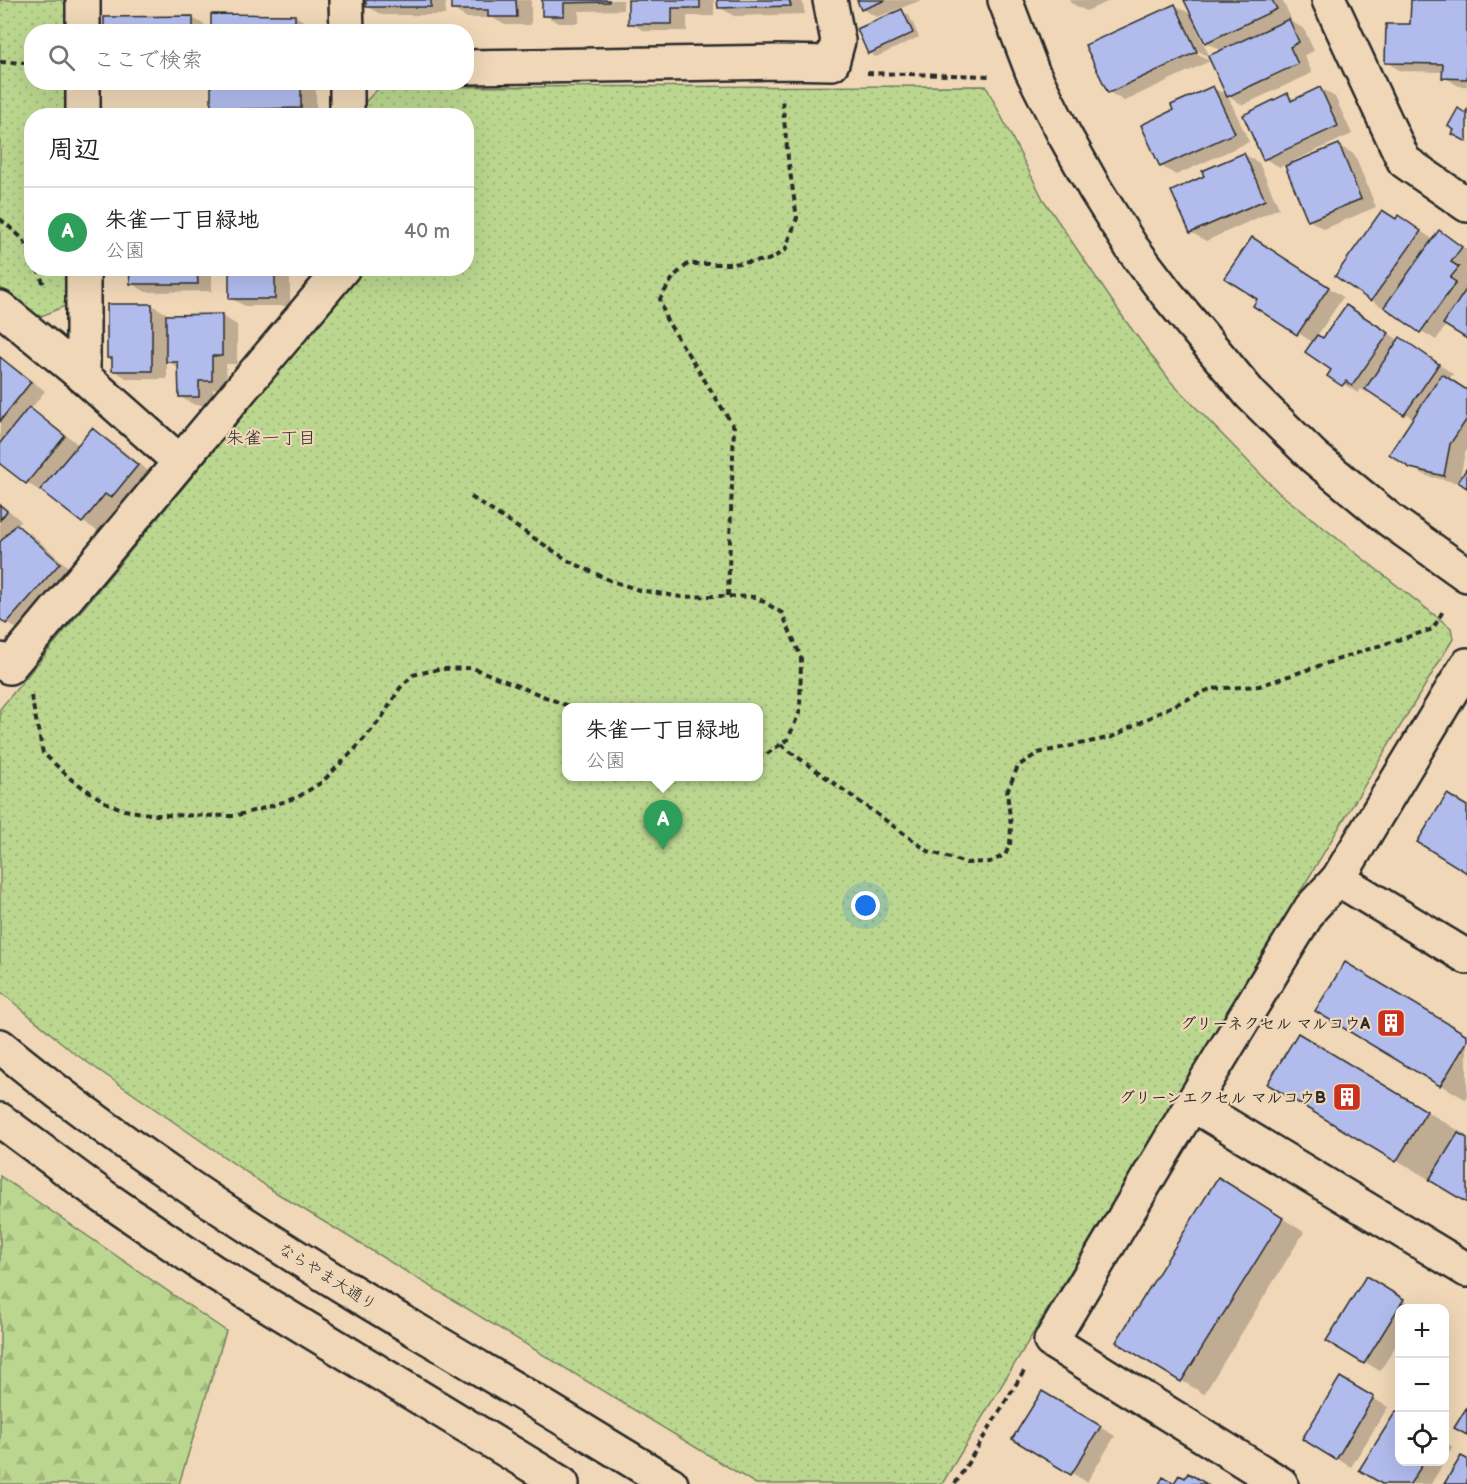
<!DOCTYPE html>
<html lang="ja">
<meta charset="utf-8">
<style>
:root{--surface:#fff;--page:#f2f2f2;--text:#222;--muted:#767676;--line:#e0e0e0;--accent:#c8321e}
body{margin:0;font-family:"Balsamiq Sans","Klee One",sans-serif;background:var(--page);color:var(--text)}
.controls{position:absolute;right:18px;bottom:18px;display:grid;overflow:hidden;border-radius:12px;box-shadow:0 6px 24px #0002}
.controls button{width:54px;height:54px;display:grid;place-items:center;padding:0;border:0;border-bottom:2px solid var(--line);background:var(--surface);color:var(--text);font:30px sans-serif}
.you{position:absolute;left:866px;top:906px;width:21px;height:21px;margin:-15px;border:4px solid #fff;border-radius:50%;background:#1a73e8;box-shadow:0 0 0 9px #1a73e833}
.badge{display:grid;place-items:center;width:39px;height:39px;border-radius:50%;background:var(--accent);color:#fff;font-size:20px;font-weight:700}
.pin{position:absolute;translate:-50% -50px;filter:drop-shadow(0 2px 3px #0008)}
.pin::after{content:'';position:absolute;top:32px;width:21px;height:18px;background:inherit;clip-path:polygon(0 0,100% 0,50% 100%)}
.popup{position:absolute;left:562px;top:703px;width:201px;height:78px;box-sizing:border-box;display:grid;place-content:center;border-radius:12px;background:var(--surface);filter:drop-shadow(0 2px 4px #0005);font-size:20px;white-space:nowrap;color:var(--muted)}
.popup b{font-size:22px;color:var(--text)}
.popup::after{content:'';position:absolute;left:50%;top:100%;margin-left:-12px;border:12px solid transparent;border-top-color:var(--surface)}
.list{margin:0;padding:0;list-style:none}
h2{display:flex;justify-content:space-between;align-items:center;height:78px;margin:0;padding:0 24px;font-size:26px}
h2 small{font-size:20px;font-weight:400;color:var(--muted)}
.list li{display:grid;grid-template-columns:39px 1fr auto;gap:18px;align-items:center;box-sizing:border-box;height:90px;padding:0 24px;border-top:2px solid var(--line)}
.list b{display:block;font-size:22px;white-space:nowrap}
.list p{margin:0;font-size:20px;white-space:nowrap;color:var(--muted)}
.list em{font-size:20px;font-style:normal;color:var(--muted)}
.icon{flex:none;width:33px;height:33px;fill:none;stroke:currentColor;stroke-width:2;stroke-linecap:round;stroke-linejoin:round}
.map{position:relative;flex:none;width:1467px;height:1484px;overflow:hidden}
.search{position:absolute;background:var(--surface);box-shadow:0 6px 24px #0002;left:24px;top:24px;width:450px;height:66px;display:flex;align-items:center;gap:15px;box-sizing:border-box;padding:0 21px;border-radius:24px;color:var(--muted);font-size:22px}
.panel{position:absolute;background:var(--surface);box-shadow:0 6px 24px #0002;left:24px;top:108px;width:450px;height:168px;border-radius:24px}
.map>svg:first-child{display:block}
</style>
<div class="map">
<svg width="1467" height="1484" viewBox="0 0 1467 1484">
<defs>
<pattern id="forest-firs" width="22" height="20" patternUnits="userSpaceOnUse" patternTransform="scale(1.5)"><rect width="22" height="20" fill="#bbd78f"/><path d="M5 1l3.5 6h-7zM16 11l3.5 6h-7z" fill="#a1b97c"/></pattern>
<pattern id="park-dots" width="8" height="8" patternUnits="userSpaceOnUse" patternTransform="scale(1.5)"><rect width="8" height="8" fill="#bbd78f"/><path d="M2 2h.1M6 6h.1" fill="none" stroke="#a1b97c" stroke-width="1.8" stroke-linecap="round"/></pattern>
</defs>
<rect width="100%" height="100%" fill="#efd7b7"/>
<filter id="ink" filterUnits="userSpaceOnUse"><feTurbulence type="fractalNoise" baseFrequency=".0167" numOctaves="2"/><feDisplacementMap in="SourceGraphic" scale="12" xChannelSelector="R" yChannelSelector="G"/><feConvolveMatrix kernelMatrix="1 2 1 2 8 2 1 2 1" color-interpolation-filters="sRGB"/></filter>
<g filter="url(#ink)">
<!-- forest -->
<polygon fill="url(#forest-firs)" stroke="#73815d" stroke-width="1.5" points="0,1176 226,1331 179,1484 0,1484"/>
<!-- park -->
<g fill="url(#park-dots)" stroke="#73815d" stroke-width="1.5" fill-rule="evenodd">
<polygon points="0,0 66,0 66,31 32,32 32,82 65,83 65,115 32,116 32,268 65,269 65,306 37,318 0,287"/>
<path d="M 986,86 L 1043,199 L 1125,320 L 1171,382 L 1278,492 L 1451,628 L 1453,639 L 942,1484 L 756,1484 L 275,1192 L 74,1053 L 0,991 L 0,709 L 363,270 L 363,269 L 466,268 L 466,116 L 363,115 L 363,104 L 380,87 ZM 567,708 L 759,708 L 759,776 L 567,776 Z"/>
</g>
<!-- shadow -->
<g fill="#0003" fill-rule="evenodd">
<polygon points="367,0 446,0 445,15 382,15 367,6"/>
<polygon points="452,0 538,0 531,0 531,25 505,25 493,18 467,18 452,9"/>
<polygon points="544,0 623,0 623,10 579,11 579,23 559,23 544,15"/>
<polygon points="629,0 714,0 714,16 687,16 687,31 645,31 630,23"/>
<polygon points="719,0 802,0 805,14 734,16 719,7"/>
<polygon points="859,0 922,0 877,17 862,9"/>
<polygon points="1069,0 1112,0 1086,11 1071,3"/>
<path d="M 1186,0 L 1282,0 L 1291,18 L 1287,19 L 1304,29 L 1314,51 L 1304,55 L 1312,73 L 1243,105 L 1228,96 L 1211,58 L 1191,47 L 1190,49 L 1210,61 L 1124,101 L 1109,92 L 1175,5 L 1194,16 ZM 1199,26 L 1206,42 L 1222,51 L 1210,57 L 1196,28 Z"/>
<polygon points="1412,0 1467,0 1467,86 1459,86 1444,77 1444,72 1401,71 1386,62 1412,26"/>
<polygon points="902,11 909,15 919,37 876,57 869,53"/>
<polygon points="213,15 295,16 310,25 310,32 212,32"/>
<polygon points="192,18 207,26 207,32 105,32"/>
<polygon points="212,82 316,82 316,116 224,116 213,109"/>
<polygon points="1213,88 1228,96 1249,142 1176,175 1161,166 1175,111"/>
<polygon points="1320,88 1335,97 1352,134 1293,161 1294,164 1339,146 1354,154 1376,207 1324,229 1309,220 1286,164 1280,167 1265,159 1288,95 1296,100"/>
<polygon points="1244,154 1259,163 1279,208 1206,241 1191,232 1206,177"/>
<polygon points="1399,217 1434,240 1439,232 1467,250 1467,269 1465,271 1467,273 1467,285 1465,288 1467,290 1467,337 1447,324 1436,340 1371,300"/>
<polygon points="1267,247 1343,297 1317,336 1323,340 1361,315 1400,341 1416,348 1453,374 1449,379 1467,390 1467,450 1465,453 1459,483 1427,476 1411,467 1414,419 1370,390 1368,393 1361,389 1358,393 1329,375 1333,369 1314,343 1255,305 1259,299"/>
<polygon points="131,268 212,268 212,291 146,292 131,283"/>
<polygon points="230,268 290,268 290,306 245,306 230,298"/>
<polygon points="109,305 152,305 167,314 167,317 222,316 237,325 237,364 226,364 227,389 213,389 213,405 195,405 180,397 180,368 167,361 167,379 128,379 113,370 113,360 108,357"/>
<polygon points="0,358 13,366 45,391 30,410 44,418 79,445 92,430 107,438 152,474 126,505 121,502 98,531 83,522 42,492 27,483 0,462"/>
<polygon points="0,503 21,521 17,526 31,534 74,572 22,632 7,623 0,617"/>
<polygon points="1317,1010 1467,1036 1467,1100 1441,1085"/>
<polygon points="1339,1059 1466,1135 1464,1138 1467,1140 1467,1202 1397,1160"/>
<polygon points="1241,1192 1304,1232 1204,1394 1182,1381"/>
<polygon points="1366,1278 1417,1308 1400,1308 1400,1339 1380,1371 1328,1340"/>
<polygon points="1341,1379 1388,1407 1351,1467 1304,1439"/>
<polygon points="1042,1393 1115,1436 1087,1482 1014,1439"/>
<polygon points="1444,1442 1453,1447 1444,1461"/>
<polygon points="1400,1462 1444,1462 1431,1484 1385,1484"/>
</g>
<!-- building -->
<g fill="#b1bced" stroke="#2b2b2b" stroke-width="1.5">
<rect x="366" y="0" width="65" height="7"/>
<polygon points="451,0 516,0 517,17 488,17 488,10 451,10"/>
<polygon points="542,0 609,0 609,2 564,3 564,16 542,16"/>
<polygon points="628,0 700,0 700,8 672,8 672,24 628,24"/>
<polygon points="717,0 789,0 791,6 718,8"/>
<polygon points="857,0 886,0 861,10"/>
<polygon points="1184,0 1272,0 1277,9 1205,43"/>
<polygon points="1411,0 1467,0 1467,79 1442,78 1443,64 1385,63 1386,24 1410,24"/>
<polygon points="1175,4 1197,52 1108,93 1085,45"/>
<polygon points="902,9 913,33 868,54 857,29"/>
<polygon points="211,14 295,15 295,32 211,32"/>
<polygon points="193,16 193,32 104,32 104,17"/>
<polygon points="1289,19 1299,42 1290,47 1298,64 1227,97 1208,56"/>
<polygon points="211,82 301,82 301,108 211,110"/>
<polygon points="1213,86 1235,133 1160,167 1141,125 1173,110 1171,105"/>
<polygon points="1320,87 1338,126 1263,160 1243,115 1288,93 1291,101"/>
<polygon points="1458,108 1465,113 1467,110 1467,142 1452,134 1454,130 1448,126"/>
<polygon points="1339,144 1361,199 1308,221 1285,166"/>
<polygon points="1244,153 1265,200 1190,233 1171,191 1204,176 1202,171"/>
<polygon points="1382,210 1396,219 1398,215 1421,231 1371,301 1335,276"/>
<polygon points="1439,230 1462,247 1451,262 1459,267 1450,278 1456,282 1420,333 1384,307"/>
<polygon points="1252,237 1329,287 1297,335 1253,306 1257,299 1224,278"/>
<polygon points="129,268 197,268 198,284 130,284"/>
<rect x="229" y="268" width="46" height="31"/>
<polygon points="1467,288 1467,339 1443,324"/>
<polygon points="107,304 152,304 152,371 112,371 112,358 107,358"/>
<polygon points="1346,305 1389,333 1352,386 1346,381 1342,386 1327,376 1331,370 1305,352 1317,335 1323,338"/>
<polygon points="222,314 222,356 212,356 212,381 199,381 199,397 179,397 178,362 166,362 166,315"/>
<polygon points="1400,337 1439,364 1404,415 1365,389"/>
<polygon points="0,357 31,382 0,421"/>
<polygon points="1442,374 1467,390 1467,419 1450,444 1444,476 1410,468 1389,454"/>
<polygon points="29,407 65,436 26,484 0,464 0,443"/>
<polygon points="92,428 138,465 111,498 105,494 82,523 40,490"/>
<polygon points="1467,468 1467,488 1458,482"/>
<polygon points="0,505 7,511 0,520"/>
<polygon points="16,524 60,563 6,624 0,619 0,542"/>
<polygon points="1447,794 1467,806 1467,873 1417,842"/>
<polygon points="1345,962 1467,1035 1467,1042 1440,1086 1315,1011"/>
<polygon points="1298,1033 1427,1111 1396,1162 1267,1084"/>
<polygon points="1458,1133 1467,1138 1467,1203 1429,1180"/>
<polygon points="1218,1177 1283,1218 1181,1382 1116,1342"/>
<polygon points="1366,1276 1404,1299 1364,1364 1326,1341"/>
<polygon points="1340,1377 1374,1397 1336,1460 1302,1439"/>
<polygon points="1042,1391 1101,1426 1071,1475 1012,1439"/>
<polygon points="1467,1407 1467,1435 1454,1428"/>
<polygon points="1396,1411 1400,1413 1400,1462 1424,1462 1410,1484 1382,1484 1359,1470"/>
<polygon points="1461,1456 1467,1459 1467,1484 1444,1484"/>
<polygon points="1188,1473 1207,1484 1159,1484 1163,1477 1174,1483 1179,1475 1185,1478"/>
</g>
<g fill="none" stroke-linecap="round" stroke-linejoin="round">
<!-- minor casing -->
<g stroke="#2b2b2b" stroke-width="38">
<g id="minor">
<polyline points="346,0 347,32"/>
<polyline points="1005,0 1032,71 1064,134 1095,189 1132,248 1167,294 1251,395 1314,457 1390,520 1467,575"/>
<polyline points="1329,0 1404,161 1467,205"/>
<polyline points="83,32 83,0"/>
<polyline points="466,67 779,62 832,63 838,41 830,0"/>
<polyline points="83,116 83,82"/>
<polyline points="347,116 347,82"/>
<polyline points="0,308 83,376 180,462"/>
<polyline points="83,376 83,268"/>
<polyline points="0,660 9,667 180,462 343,268"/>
<polyline points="1338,879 1467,957"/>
<path d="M 0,1046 C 114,1140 238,1222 364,1299 C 403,1323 442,1345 481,1369 C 545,1407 608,1446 671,1484"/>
<polyline points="1192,1104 1467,1270"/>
<polyline points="0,1120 104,1197 212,1271 562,1484"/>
<polyline points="1281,1484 1051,1341 1192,1104 1311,908 1338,879 1467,665"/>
</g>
</g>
<!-- path -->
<g stroke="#2b2b2b" stroke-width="4" stroke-dasharray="6 4.5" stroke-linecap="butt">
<polyline points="0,62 32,63"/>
<polyline points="867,73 992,76"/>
<polyline points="0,219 22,238 32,255"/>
<polyline points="37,268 45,287"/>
<polyline points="471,497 569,561 609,580 639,590 681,597 714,596 756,597 782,613 801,657 800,711 788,739 764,756 759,756"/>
<polyline points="728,596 734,427 666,319 660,299 674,276 688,264 731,264 768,260 785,251 797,218 788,158 782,99"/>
<polyline points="31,696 43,753 72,780 105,802 124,810 156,815 234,816 268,807 298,797 322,782 356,748 381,719 400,688 413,675 439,669 473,668 573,708"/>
<polyline points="781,745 928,851 966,863 990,862 1005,855 1010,845 1011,826 1007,792 1018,766 1038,753 1112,737 1168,708 1210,689 1259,686 1372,648 1433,629 1444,609"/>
<polyline points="955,1484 1026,1368"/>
</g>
<!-- minor -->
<use href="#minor" stroke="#efd7b7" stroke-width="33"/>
</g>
</g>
<!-- icons -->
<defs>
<g id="building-square" transform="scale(1.5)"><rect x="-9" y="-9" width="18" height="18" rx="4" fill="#c8321e" stroke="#efd7b7"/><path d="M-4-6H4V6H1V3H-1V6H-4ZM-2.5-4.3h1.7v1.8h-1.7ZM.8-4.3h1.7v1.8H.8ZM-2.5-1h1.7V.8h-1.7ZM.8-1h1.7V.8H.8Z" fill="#fff"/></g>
</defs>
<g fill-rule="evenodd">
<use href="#building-square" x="1391" y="1023"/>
<use href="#building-square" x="1347" y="1097"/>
</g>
<g text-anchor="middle" stroke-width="4.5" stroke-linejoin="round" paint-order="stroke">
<!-- poi labels -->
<g font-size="16" font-weight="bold" fill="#2b2b2b" stroke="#efd7b7" text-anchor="end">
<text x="1370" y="1029">グリーネクセル マルコウA</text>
<text x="1326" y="1103">グリーンエクセル マルコウB</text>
</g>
<!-- street labels -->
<g font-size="16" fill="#2b2b2b" stroke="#efd7b7">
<text transform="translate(328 1276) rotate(32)" y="6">ならやま大通り</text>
</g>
<!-- neighbourhood labels -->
<g font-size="18" fill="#2b2b2b" stroke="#efd7b7">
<text x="271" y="444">朱雀一丁目</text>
</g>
</g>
</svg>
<div class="controls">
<button>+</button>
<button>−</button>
<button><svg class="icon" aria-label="locate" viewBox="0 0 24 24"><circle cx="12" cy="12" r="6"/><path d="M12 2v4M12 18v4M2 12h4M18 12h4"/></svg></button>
</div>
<div class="you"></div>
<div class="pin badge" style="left:663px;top:850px;background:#2e9e5b">A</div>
<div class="popup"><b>朱雀一丁目緑地</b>公園</div>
<div class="search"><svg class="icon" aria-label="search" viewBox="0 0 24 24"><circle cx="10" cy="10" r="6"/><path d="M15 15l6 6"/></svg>ここで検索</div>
<section class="panel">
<h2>周辺<small></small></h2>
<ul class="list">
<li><span class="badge" style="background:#2e9e5b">A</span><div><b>朱雀一丁目緑地</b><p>公園</p></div><em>40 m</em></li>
</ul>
</section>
</div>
